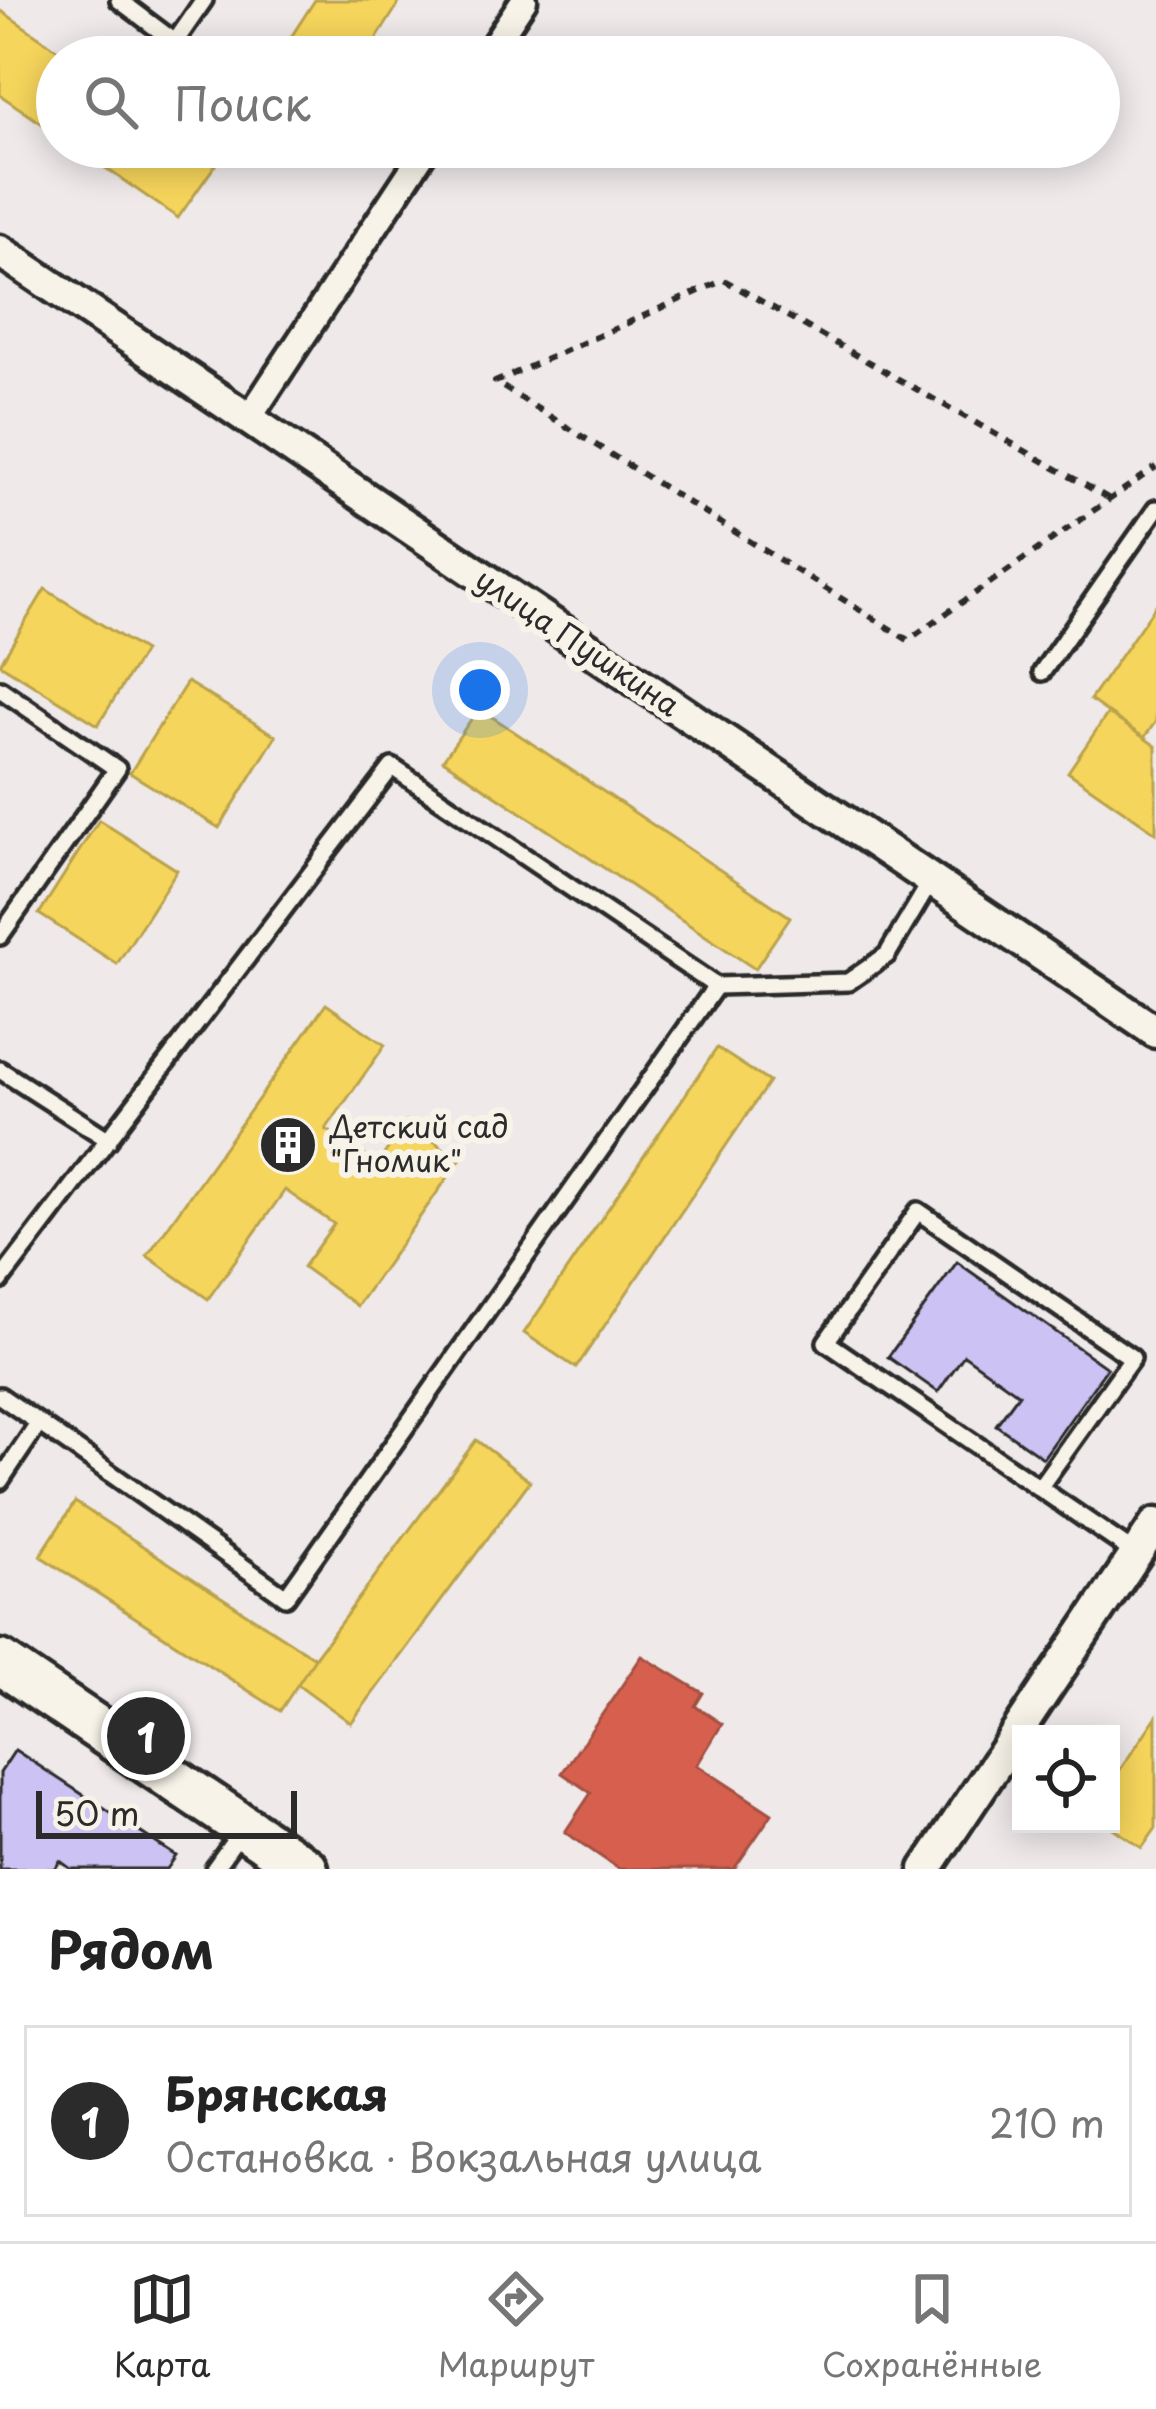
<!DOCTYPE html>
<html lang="ru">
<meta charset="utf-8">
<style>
:root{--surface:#fff;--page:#f6f6f6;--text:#222;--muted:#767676;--line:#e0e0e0;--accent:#2b2b2b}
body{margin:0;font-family:"Playpen Sans",sans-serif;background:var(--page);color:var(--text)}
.controls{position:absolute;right:36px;bottom:36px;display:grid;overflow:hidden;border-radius:0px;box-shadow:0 6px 30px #0003}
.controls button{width:108px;height:108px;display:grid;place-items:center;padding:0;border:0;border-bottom:3px solid var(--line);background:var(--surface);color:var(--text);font:60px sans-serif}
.scale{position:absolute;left:36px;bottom:30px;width:261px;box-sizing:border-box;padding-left:12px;border:6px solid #2b2b2b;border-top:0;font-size:33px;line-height:42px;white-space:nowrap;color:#2b2b2b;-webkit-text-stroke:9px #f7f3e8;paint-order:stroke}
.you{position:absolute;left:480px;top:690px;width:42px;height:42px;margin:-30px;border:9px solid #fff;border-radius:50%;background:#1a73e8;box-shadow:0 0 0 18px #1a73e833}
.badge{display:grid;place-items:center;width:78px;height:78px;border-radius:50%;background:var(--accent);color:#fff;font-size:39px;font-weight:700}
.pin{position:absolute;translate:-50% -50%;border:6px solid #fff;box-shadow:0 3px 12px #0006}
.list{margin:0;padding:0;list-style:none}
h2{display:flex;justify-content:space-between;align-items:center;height:156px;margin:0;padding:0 48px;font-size:51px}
h2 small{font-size:39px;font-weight:400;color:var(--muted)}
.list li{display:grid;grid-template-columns:78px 1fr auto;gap:36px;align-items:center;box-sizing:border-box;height:192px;margin:0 24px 24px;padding:0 24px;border:3px solid var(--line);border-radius:0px}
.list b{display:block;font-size:45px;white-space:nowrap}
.list p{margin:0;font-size:39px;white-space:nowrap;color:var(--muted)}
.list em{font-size:39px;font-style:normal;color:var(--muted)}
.icon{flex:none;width:66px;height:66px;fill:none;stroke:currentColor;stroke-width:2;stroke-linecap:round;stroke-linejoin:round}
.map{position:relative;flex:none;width:1156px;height:1869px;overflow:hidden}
.search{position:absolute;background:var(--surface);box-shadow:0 6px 30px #0003;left:36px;right:36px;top:36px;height:132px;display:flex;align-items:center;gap:30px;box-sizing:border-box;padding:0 42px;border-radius:66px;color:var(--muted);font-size:45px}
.sheet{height:372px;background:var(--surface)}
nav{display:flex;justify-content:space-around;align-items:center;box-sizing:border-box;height:168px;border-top:3px solid var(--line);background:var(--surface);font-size:33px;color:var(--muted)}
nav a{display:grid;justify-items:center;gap:6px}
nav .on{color:var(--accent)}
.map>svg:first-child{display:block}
</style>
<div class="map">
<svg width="1156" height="1869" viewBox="0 0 1156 1869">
<rect width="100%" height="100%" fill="#efe9ea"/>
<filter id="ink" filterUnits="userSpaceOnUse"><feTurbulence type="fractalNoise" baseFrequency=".00833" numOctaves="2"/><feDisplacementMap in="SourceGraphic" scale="24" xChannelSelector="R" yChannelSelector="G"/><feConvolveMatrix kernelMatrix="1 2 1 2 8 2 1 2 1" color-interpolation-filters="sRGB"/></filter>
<g filter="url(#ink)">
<!-- homes -->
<g fill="#f6d55c" stroke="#b9a24d" stroke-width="3">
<polygon points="315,0 401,0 365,57 278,57"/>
<polygon points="0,10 68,57 57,57 57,134 0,95"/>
<polygon points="75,147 198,147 218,161 178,218"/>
<polygon points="45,589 144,651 98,725 0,664"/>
<polygon points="1156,605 1156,721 1144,738 1090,700"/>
<polygon points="187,682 276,736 219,828 130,773"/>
<polygon points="479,708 790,917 755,969 443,760"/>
<polygon points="1108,713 1156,746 1156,833 1068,772"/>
<polygon points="99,820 177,870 117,964 39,914"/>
<polygon points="326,1004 385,1045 326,1129 377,1164 407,1122 460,1160 357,1306 303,1267 334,1224 285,1190 208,1299 147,1256"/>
<polygon points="717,1048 769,1082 576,1368 524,1333"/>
<polygon points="476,1440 530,1481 351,1723 296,1683"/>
<polygon points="75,1502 315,1658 280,1711 40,1556"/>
<polygon points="1156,1717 1156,1828 1142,1848 1107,1824 1111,1824 1111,1783"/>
</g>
<!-- shops -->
<polygon fill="#d6604d" stroke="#a35043" stroke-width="3" points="642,1656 703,1693 695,1706 722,1724 697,1765 772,1814 734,1869 619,1869 565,1832 591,1793 562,1773"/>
<!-- building -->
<g fill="#cdc2f4" stroke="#2b2b2b" stroke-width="3">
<polygon points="957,1262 1107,1368 1043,1458 996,1425 1019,1394 964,1355 938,1392 888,1357"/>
<polygon points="15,1750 176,1856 167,1869 71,1869 60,1861 55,1869 0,1869 0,1773"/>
</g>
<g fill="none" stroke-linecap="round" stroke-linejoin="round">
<!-- service casing -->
<g stroke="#2b2b2b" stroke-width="24">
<g id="service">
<polyline points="119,0 175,42 204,0"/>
<polyline points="1042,672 1156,509"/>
<polyline points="0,689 117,769 0,936"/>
<polyline points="716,986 848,982 887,955 931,881"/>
<polyline points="0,1070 109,1140"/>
<polyline points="0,1281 392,767 716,986 286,1597 39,1423 0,1481"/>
<polyline points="0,1396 39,1423"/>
<polyline points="1039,1488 1132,1358 918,1211 826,1342 1136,1554"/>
<polyline points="214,1869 242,1830"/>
</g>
</g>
<!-- pedestrian casing -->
<g stroke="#2b2b2b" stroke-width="33">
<g id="pedestrian">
<polyline points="486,57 524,0"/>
<polyline points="247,421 427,147"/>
</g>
</g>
<!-- minor casing -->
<g stroke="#2b2b2b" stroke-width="39">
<g id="minor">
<polyline points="0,251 1156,1032"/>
<polyline points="926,1869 1156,1524"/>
</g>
</g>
<!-- secondary casing -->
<g stroke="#2b2b2b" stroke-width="51">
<polyline id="secondary" points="0,1662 306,1869"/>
</g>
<!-- path -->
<polyline stroke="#2b2b2b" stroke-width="6" stroke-dasharray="9 9" stroke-linecap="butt" points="1108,498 724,280 495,382 908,640 1156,467"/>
<!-- service -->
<use href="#service" stroke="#f7f3e8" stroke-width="15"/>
<!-- pedestrian -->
<use href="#pedestrian" stroke="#f7f3e8" stroke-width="24"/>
<!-- minor -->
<use href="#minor" stroke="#f7f3e8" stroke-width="30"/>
<!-- secondary -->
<use href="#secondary" stroke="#f7f3e8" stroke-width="42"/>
</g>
</g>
<!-- icons -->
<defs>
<g id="building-disc" transform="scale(3)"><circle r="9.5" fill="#2b2b2b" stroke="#f7f3e8"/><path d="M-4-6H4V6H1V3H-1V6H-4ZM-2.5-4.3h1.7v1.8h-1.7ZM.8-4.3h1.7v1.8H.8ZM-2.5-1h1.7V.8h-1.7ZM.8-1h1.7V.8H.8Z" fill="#fff"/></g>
</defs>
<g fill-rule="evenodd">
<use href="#building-disc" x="288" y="1145"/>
</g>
<g text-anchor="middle" stroke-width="12" stroke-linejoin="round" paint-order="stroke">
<!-- street labels -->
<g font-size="30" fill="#2b2b2b" stroke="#f7f3e8">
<text transform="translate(577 643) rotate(34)" y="10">улица Пушкина</text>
</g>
<!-- poi labels -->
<g font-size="30" fill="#2b2b2b" stroke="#f7f3e8" text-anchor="start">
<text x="330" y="1138">Детский сад<tspan x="330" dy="34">"Гномик"</tspan></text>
</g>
</g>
</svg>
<div class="controls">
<button><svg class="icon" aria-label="locate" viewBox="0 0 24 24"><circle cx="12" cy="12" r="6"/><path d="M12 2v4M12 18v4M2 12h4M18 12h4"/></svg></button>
</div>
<div class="scale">50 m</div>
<div class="you"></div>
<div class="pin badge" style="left:146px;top:1736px">1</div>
<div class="search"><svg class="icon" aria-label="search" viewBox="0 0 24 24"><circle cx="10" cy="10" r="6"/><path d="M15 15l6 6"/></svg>Поиск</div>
</div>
<section class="sheet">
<h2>Рядом<small></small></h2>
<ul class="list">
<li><span class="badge">1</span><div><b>Брянская</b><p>Остановка · Вокзальная улица</p></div><em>210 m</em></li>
</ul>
</section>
<nav>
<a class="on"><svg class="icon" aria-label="map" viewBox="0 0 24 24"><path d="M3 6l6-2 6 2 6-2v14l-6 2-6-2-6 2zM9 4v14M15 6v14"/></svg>Карта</a>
<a><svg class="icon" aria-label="directions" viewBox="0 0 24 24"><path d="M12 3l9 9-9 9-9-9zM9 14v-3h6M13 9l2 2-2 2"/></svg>Маршрут</a>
<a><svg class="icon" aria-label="saved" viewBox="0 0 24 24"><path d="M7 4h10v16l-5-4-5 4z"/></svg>Сохранённые</a>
</nav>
